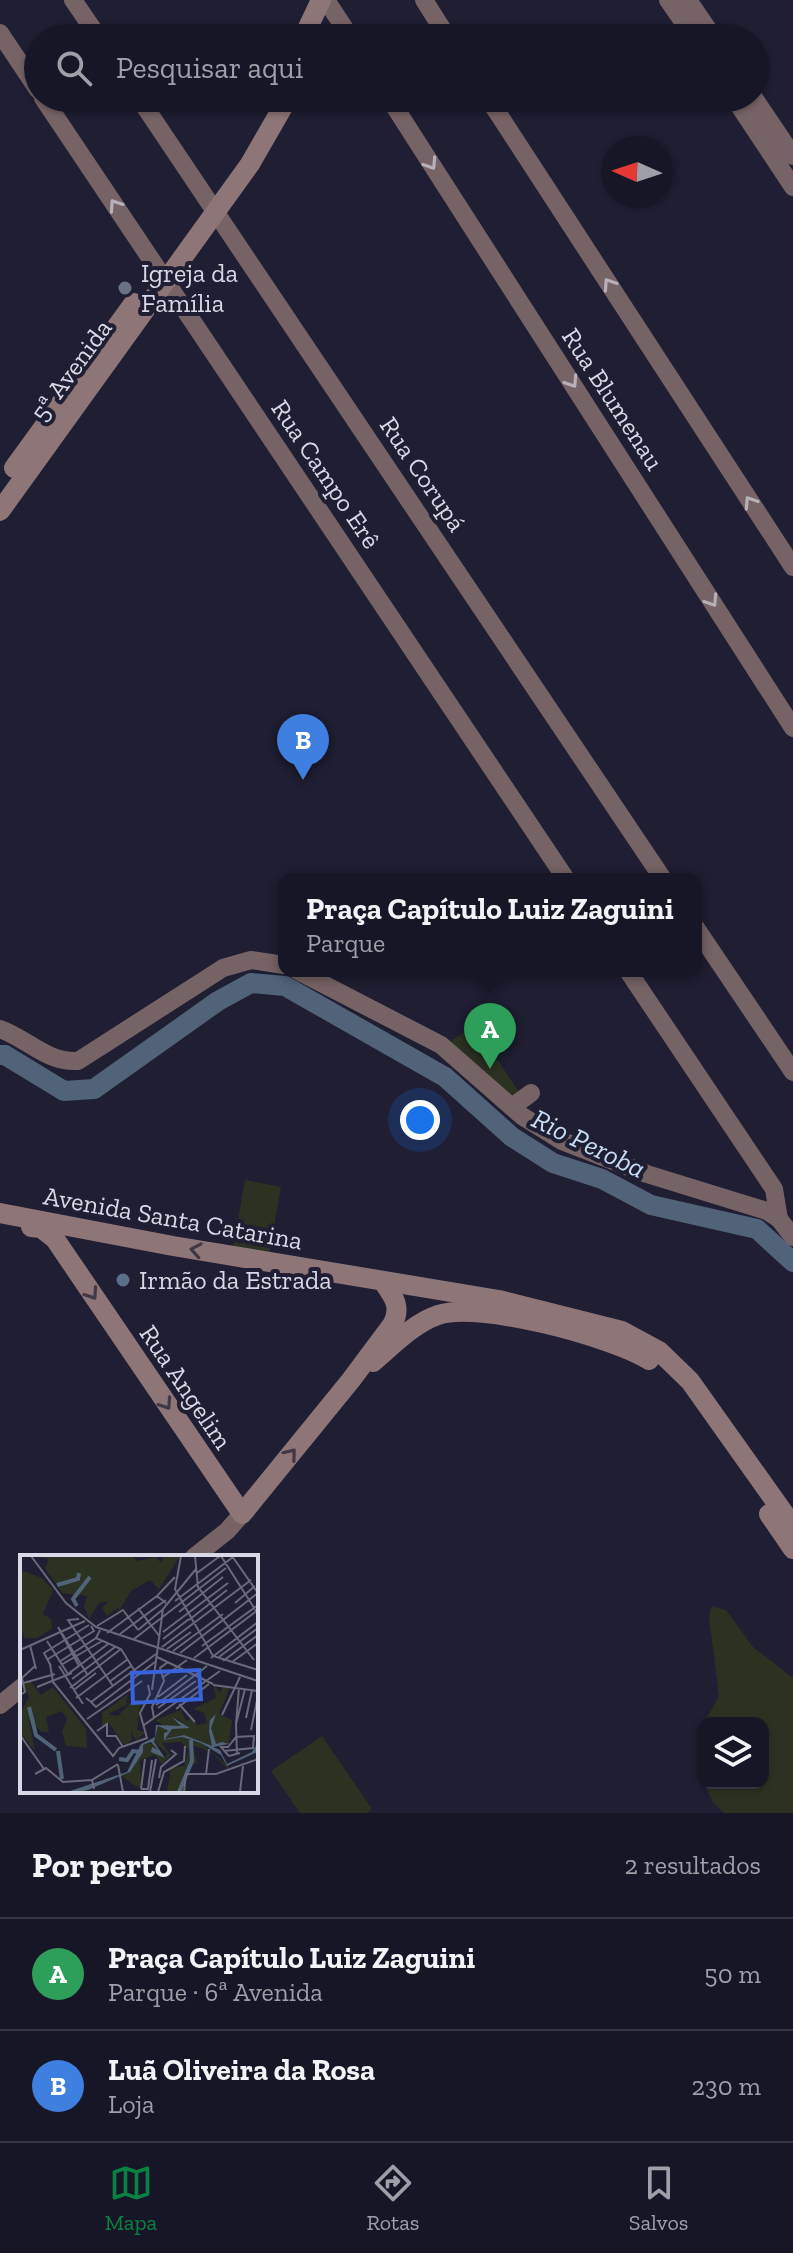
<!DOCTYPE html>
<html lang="pt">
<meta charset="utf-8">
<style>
:root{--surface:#171626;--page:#201f2e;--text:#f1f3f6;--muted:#9e9fa7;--line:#363543;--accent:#0b8043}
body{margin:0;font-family:"Zilla Slab",serif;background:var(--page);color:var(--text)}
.controls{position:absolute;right:24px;bottom:24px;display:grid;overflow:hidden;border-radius:16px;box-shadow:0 2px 6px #0004}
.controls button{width:72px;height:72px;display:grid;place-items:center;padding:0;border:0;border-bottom:2px solid var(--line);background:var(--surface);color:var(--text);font:40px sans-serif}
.compass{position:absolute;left:601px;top:136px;width:72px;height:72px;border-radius:50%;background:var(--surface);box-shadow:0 2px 6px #0004;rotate:273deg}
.you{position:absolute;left:420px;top:1120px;width:28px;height:28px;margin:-20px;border:6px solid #fff;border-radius:50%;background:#1a73e8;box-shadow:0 0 0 12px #1a73e833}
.badge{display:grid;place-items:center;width:52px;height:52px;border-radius:50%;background:var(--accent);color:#fff;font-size:26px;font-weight:700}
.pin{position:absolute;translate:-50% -66px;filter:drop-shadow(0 2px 4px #0008)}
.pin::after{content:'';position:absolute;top:42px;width:28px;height:24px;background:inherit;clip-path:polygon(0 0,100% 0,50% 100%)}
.popup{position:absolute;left:278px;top:873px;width:424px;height:104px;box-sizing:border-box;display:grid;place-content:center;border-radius:16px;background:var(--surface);filter:drop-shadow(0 2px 6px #0005);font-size:26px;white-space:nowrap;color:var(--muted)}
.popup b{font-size:30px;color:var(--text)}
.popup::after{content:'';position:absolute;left:50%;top:100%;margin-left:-16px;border:16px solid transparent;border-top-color:var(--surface)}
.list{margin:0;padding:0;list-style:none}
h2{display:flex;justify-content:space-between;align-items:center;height:104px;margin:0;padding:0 32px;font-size:34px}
h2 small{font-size:26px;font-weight:400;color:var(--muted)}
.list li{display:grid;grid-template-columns:52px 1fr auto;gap:24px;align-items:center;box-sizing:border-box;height:112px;padding:0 32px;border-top:2px solid var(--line)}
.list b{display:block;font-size:30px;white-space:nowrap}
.list p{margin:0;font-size:26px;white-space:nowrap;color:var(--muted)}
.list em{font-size:26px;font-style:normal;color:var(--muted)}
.icon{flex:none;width:44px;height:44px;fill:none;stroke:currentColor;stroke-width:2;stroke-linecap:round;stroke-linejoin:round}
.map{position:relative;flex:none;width:793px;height:1813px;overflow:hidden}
.search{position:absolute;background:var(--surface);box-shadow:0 2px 6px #0004;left:24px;right:24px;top:24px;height:88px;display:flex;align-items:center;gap:20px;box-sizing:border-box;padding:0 28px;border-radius:44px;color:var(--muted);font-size:30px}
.sheet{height:328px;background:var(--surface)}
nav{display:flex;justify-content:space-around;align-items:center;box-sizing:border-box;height:112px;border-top:2px solid var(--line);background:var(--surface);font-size:22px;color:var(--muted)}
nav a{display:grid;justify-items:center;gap:4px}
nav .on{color:var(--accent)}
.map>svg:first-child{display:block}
</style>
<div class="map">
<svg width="793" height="1813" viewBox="0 0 793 1813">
<rect width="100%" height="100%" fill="#1f1e32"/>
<!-- green -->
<g fill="#2c3222">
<polygon points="475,1026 521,1095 514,1102 449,1042"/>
<polygon points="245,1180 281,1187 269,1254 233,1248"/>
<polygon points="712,1606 726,1610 753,1647 793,1678 793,1813 724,1813 713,1802 704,1783 763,1783 763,1723 704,1723 719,1696 709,1617"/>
<polygon points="322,1736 372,1809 367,1813 300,1813 271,1771"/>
</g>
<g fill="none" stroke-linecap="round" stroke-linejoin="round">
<!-- river -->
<polyline stroke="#516379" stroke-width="20" points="0,1055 5,1055 64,1091 94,1089 218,1001 251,983 285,986 445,1077 512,1137 553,1163 602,1179 651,1205 757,1229 793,1262"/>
<!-- secondary -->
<g stroke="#766365" stroke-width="18">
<polyline points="73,0 99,38"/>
<polyline points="326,0 351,38"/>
<polyline points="424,0 448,38"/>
<polyline points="668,0 694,38"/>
<polyline points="688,0 714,38"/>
<polyline points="0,33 38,90"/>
<polyline points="43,98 566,879"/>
<polyline points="139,98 663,879"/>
<polyline points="389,98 793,728"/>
<polyline points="488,98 793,567"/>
<polyline points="734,98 793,187"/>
<polyline points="754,98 793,156"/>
<polyline points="696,928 793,1072"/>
<polyline points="298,971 441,1045 522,1116 562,1141 647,1174 767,1211 779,1219 793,1237"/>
<polyline points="628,971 774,1189 779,1219"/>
<path d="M 0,1029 C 28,1039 47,1063 78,1061 L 223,968 L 251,960 L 284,965"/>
<polyline points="512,1107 531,1093"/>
<polyline points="194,1557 227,1531 242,1514"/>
<polyline points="0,1705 22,1687"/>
</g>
<!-- primary -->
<g stroke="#8e7578" stroke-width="20">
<polyline points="303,38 321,0"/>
<polyline points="14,468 134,303"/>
<polyline points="0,511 250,164 288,98"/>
<polyline points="0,1213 173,1246 499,1300 622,1331 659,1351 690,1381 793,1526"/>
<path d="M 31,1227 L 41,1228 L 55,1239 L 242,1514 L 351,1380 L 392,1325 C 402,1308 394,1297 384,1283"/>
<path d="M 373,1362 C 392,1346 414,1323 438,1315 C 479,1301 612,1337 649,1360"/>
<polyline points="769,1514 793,1549"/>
</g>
</g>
<!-- one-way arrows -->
<defs><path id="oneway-chevron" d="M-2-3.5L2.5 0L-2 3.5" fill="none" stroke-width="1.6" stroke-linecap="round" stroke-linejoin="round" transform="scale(2)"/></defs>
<g stroke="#b6b0b9">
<use href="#oneway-chevron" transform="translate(431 164) rotate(57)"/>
<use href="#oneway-chevron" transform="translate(115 205) rotate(-124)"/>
<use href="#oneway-chevron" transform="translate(609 284) rotate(-123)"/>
<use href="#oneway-chevron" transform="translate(572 382) rotate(57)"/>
<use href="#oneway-chevron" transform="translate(750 502) rotate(-123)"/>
<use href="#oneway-chevron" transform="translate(712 601) rotate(57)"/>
</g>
<g stroke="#403847">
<use href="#oneway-chevron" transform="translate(196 1250) rotate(-170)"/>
<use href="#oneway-chevron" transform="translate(92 1294) rotate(56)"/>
<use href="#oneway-chevron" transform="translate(166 1404) rotate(56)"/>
<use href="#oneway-chevron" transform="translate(291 1454) rotate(-51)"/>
</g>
<!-- markers -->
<circle fill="#6b7280" stroke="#1f1e32" stroke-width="3" cx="125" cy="288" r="8"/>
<circle fill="#5c6f8a" stroke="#1f1e32" stroke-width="3" cx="123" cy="1280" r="8"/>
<g text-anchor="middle" stroke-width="8" stroke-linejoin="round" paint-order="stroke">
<!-- poi labels -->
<g font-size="26" fill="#d8d9e6" stroke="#1f1e32" text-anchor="start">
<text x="141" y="282">Igreja da<tspan x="141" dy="30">Família</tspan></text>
<text x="139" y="1289">Irmão da Estrada</text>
</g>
<!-- street labels -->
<g font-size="26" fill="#d8d9e6" stroke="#1f1e32">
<text transform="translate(71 370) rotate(-54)" y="9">5ª Avenida</text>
<text transform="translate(613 399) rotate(57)" y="9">Rua Blumenau</text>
<text transform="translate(326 474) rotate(56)" y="9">Rua Campo Erê</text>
<text transform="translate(423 474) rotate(56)" y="9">Rua Corupá</text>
<text transform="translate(173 1218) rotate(10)" y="9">Avenida Santa Catarina</text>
<text transform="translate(186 1387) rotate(56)" y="9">Rua Angelim</text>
</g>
<!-- water labels -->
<g font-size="28" font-style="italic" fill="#c7ddf7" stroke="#1f1e32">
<text transform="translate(589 1143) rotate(26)" y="10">Rio Peroba</text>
</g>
</g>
<!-- overview -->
<g transform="translate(20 1555)">
<rect width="238" height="238" fill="#1f1e32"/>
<path d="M 14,1 L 113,1 L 117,6 L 136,2 L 141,8 L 144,1 L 160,1 L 139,34 L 130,25 L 111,36 L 99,56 L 99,52 L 87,61 L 82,53 L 89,46 L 79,48 L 69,64 L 64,51 L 67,41 L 42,38 L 25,13 L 29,4 ZM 4,16 L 22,23 L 33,35 L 23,59 L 31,64 L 32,74 L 17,83 L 5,83 L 0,72 L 0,18 ZM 11,127 L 21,140 L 33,132 L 66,174 L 67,193 L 46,191 L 42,176 L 47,164 L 42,156 L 26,162 L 29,177 L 22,177 L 9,165 L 15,196 L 0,178 L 0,159 L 9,142 L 3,129 ZM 193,129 L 200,138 L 203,131 L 210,132 L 199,159 L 212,165 L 209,189 L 192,192 L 164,180 L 145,184 L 152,174 L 170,172 L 163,172 L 163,168 L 155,162 L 161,171 L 144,171 L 135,165 L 161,155 L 166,166 L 171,163 L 177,170 L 187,168 L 184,158 L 173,154 L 196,143 ZM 108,139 L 106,150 L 88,159 L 98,161 L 113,145 L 121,144 L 117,175 L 126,177 L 116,185 L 111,176 L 112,185 L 105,191 L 89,168 L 82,171 L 82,158 ZM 138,171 L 149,176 L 144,185 L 162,182 L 181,188 L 209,212 L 223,204 L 207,213 L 191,197 L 172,190 L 177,207 L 168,214 L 163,237 L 147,237 L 151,213 L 164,211 L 169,195 L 161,187 L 142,188 L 151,200 L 142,209 L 135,200 L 120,205 L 121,232 L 115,231 L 101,220 L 110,217 L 123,190 L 133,188 L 145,201 L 131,193 L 132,196 L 145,203 L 147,198 L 134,187 Z" fill="#2c3222"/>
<path d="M 196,159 L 191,173 L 196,189 L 202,187 L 209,189 L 212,165 L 205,162 L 212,165 L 209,189 L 193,192 L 200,195 L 207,209 L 232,197 L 238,187 L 237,197 L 207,211 L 201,200 L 181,188 L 162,182 L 144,185 L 144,178 L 149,176 L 138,171 L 134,187 L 145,203 L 131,197 L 132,192 L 138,195 L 131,187 L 123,190 L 123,197 L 110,217 L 68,235 L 57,237 L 47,237 L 107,217 L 121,189 L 135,182 L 136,170 L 161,171 L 152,162 L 170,173 L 152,174 L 145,184 L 164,180 L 192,191 L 189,176 L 190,165 Z" fill="#516379"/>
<path fill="none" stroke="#516379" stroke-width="4" d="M 37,30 L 58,24 L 59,18M 57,51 L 53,44 L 70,22M 9,152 L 16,180 L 36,195M 38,196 L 42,224M 99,204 L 107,205 L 113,196 L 122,197M 159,237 L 172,206 L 171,185"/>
<path fill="none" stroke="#69697a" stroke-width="2" d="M 11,1 L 46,48 L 76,72 L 238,126M 161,1 L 155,34 L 193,101 L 238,115M 175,1 L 178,32 L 234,105M 201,1 L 238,59M 212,1 L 238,38M 177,18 L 200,1M 137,41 L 155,22M 155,46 L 213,2M 215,48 L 235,31M 118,53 L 124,61 L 146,45M 159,57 L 203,22M 59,64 L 48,65 L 93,131M 169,65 L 207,35M 77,71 L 103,55 L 118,75M 118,75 L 142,55M 143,77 L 208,28M 87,78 L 137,41 L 146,48M 100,79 L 124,61 L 140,82M 181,82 L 238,38M 76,83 L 101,94 L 116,118M 114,84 L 206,13M 143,84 L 169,64M 27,86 L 48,119 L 88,89M 10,90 L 16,114M 182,91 L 238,50M 142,92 L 231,25M 147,94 L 171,77M 0,95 L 65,66M 153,96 L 203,59M 160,98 L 181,82M 137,102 L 193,129M 199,102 L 238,73M 174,103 L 238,55M 191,103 L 238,67M 28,104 L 74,76 L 71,71M 203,106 L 238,80M 39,107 L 76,83 L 80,75M 212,107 L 238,88M 30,109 L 33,127 L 93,201 L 99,193 L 127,183 L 120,158 L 130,139 L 128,130M 41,110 L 82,86M 31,111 L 24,98 L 69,70M 39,111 L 63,149M 59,111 L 38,72 L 67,119M 142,123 L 167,105M 52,124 L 95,92M 89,127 L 111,111M 0,129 L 35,119M 193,130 L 238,136M 17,132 L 52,118M 50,133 L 101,94M 55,134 L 76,118M 132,135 L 143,54 L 176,14M 0,140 L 5,137 L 2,123 L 15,111M 138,142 L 167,120M 56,143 L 108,104M 66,143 L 71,147 L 136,99M 71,147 L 76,152 L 135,107M 159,149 L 175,167M 136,150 L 187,111M 138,153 L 176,126M 156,154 L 189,129M 202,160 L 220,122M 134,163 L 132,152 L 144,126 L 140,113 L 148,107M 226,163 L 232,135M 67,164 L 122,126M 216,169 L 219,133M 124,170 L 200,116M 231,175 L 238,140M 77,176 L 87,169 L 87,181 L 96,181 L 103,192M 0,180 L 24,214M 204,196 L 233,193 L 234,181 L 216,182 L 208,192 L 201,192 L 207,199 L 209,201 L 220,198M 217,199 L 216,169 L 225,134M 98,210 L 103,237M 15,219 L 26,213 L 43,227 L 72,225M 186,219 L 189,194M 139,223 L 141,212 L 156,199 L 151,195M 74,234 L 72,225 L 98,209M 121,234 L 128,234 L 132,205M 121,234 L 125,204M 130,237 L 136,204M 138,237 L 144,217 L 164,206 L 165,191M 164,237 L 166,219 L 196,219 L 238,204M 220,237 L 223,211"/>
<path fill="#3963da" fill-opacity="0.15" stroke="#3963da" stroke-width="4" d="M 179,115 L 181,144 L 113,148 L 112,118 Z"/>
<rect width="238" height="238" fill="none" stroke="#d8d9e6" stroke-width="4"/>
</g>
</svg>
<div class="controls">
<button><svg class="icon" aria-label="layers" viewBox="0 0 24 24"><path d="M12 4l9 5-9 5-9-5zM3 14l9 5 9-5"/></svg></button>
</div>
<svg class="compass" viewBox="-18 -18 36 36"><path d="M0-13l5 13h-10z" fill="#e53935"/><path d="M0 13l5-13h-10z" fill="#9e9fa7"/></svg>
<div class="you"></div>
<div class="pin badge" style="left:490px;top:1069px;background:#2e9e5b">A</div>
<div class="popup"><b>Praça Capítulo Luiz Zaguini</b>Parque</div>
<div class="pin badge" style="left:303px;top:780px;background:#3f7fe0">B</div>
<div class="search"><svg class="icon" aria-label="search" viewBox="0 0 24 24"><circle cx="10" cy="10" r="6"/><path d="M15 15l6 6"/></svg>Pesquisar aqui</div>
</div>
<section class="sheet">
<h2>Por perto<small>2 resultados</small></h2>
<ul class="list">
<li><span class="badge" style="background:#2e9e5b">A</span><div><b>Praça Capítulo Luiz Zaguini</b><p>Parque · 6ª Avenida</p></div><em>50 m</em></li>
<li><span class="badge" style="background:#3f7fe0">B</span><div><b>Luã Oliveira da Rosa</b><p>Loja</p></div><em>230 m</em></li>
</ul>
</section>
<nav>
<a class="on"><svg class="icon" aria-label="map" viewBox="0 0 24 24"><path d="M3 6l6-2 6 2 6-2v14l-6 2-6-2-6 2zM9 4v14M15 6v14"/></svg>Mapa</a>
<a><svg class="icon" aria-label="directions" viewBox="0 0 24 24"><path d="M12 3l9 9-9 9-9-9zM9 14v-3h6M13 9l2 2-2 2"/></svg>Rotas</a>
<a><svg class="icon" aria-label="saved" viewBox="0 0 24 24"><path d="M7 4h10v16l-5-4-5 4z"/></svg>Salvos</a>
</nav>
